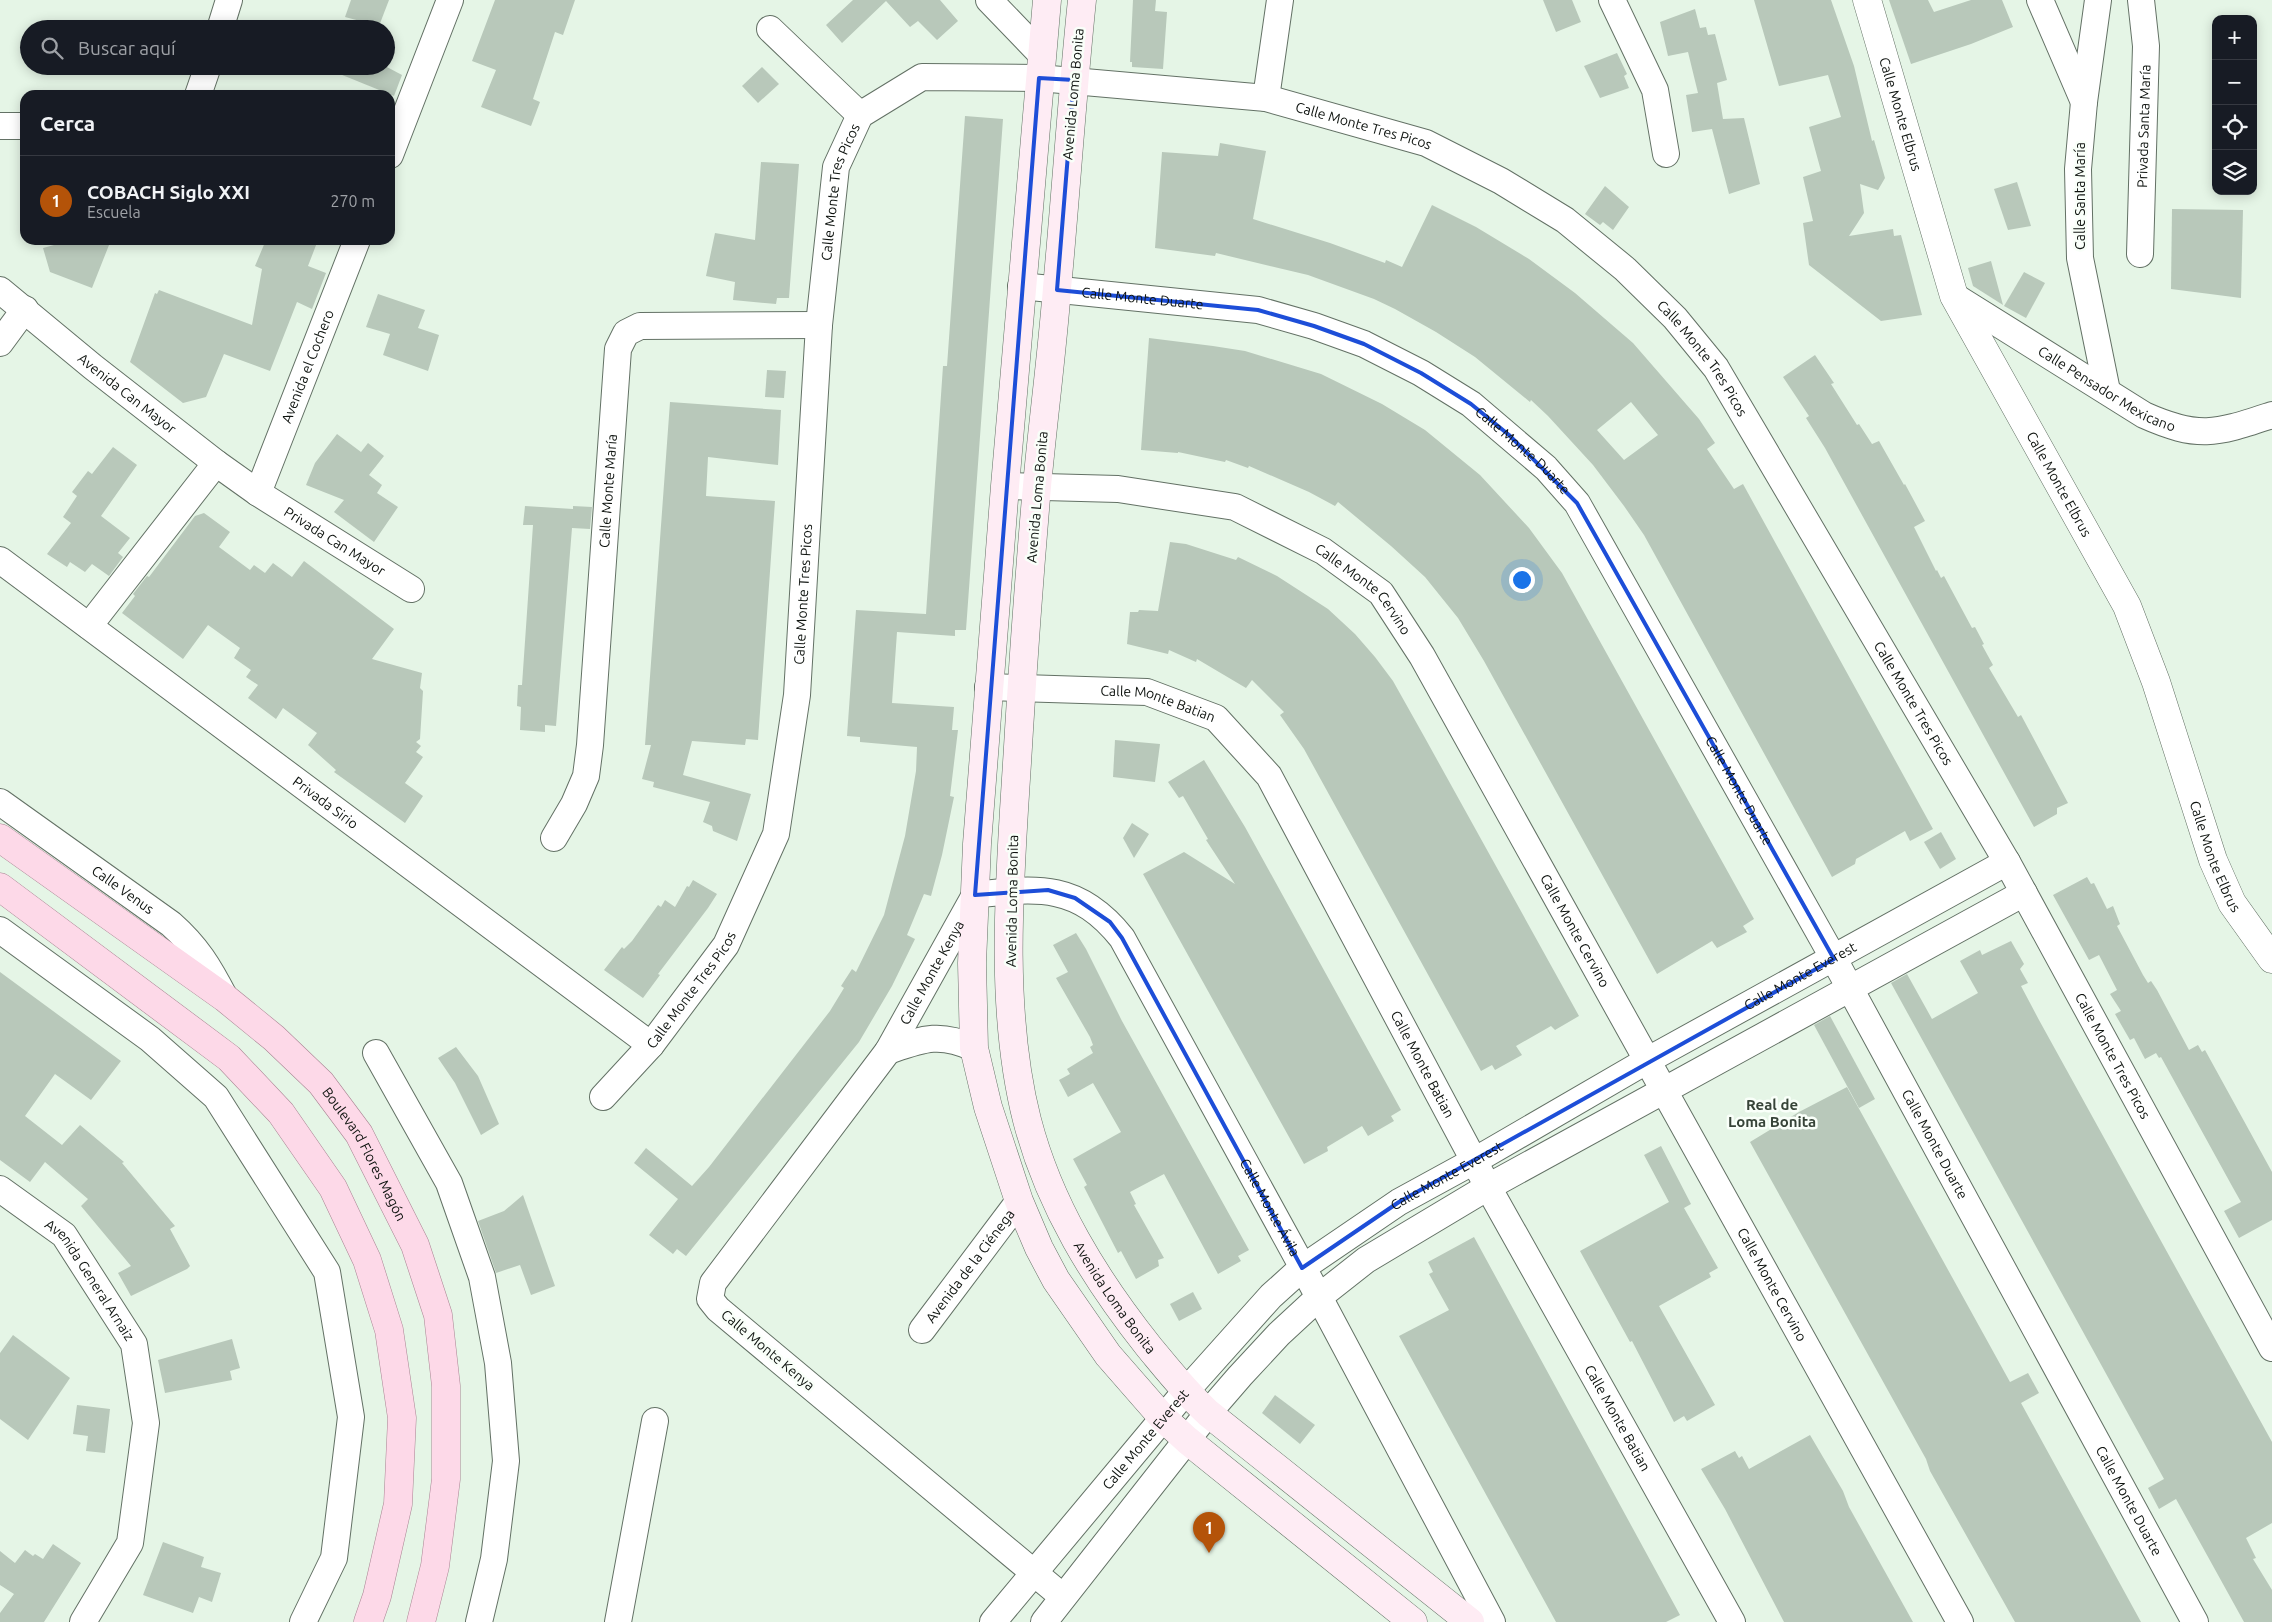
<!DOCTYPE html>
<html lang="es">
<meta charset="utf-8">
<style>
:root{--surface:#171b24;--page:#20242c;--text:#f1f3f6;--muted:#9ea1a6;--line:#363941;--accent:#b45309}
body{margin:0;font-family:Ubuntu,sans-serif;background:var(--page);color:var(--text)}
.controls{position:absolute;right:15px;top:15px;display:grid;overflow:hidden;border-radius:10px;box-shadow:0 2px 12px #0003}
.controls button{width:45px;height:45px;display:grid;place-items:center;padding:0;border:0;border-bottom:1px solid var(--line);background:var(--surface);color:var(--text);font:25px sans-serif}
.you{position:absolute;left:1521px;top:579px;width:18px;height:18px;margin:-12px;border:4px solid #fff;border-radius:50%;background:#1a73e8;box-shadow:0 0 0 8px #1a73e833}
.badge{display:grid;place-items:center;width:32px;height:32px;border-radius:50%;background:var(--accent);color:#fff;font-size:16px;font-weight:700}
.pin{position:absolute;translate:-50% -41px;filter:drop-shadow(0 1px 2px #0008)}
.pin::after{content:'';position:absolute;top:26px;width:18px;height:15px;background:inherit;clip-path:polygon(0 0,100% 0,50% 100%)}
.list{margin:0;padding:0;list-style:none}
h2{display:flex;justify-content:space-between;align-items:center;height:65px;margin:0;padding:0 20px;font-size:21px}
h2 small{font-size:16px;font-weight:400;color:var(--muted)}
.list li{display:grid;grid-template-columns:32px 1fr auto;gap:15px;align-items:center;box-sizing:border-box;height:90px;padding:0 20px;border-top:1px solid var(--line)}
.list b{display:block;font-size:19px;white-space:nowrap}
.list p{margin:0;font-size:16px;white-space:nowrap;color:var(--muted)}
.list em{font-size:16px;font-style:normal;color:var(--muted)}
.icon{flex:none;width:28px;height:28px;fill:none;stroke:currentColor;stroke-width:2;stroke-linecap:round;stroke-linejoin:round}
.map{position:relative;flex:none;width:2272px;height:1622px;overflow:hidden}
.search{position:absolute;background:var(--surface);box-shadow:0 2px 12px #0003;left:20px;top:20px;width:375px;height:55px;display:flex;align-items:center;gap:12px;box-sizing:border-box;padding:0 18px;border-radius:28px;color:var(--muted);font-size:19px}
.panel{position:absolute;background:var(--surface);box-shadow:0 2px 12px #0003;left:20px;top:90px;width:375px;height:155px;border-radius:15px}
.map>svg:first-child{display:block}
</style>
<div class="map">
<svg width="2272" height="1622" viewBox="0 0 2272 1622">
<rect width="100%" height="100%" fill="#e5f5e6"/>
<!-- building -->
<g fill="#b8c8ba" fill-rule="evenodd">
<polygon points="351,0 389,0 379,26 345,17"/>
<polygon points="495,0 575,0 563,35 555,32 533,99 540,102 531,126 481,107 496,70 472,61"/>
<polygon points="853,0 940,0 958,21 937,40 918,21 910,27 886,1 842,43 826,25"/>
<polygon points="1133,0 1156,0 1155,11 1167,12 1163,69 1132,67 1132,62 1130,62"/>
<polygon points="1543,0 1572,0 1581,22 1556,32"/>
<polygon points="1754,0 1831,0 1854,66 1872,141 1874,140 1885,178 1878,190 1860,184 1864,213 1849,236 1893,229 1894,236 1901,235 1922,315 1881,321 1809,265 1803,223 1813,221 1803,177 1821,171 1809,127 1841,117 1828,75 1779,86"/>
<polygon points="1889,0 1928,0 1934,12 1971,0 2002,0 2013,27 1971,44 1911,64"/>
<polygon points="1695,9 1700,28 1706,27 1708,35 1715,34 1727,80 1717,83 1723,119 1744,118 1760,184 1729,194 1712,129 1692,132 1686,95 1698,93 1688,52 1668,56 1660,22"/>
<polygon points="1617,53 1627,74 1624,76 1629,88 1600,98 1584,66"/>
<polygon points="320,66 385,66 402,75 394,96"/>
<polygon points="762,67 779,84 758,103 742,86"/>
<polygon points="965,116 1003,119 966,630 955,630 955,636 897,632 892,703 954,707 952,730 958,730 950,796 954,797 942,855 931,896 924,894 907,935 915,939 892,986 859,1042 686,1256 677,1249 673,1254 649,1235 678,1199 634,1163 646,1148 692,1186 709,1167 830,1011 844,988 841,986 852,969 856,972 884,915 905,836 916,771 917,747 860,742 860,737 847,736 856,610 926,614 943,366 947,366"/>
<path d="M 1220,143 L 1266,151 L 1253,219 L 1330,243 L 1385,263 L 1386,260 L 1402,267 L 1432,205 L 1476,227 L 1529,259 L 1575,293 L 1633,343 L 1699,419 L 1715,443 L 1707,449 L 1734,489 L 1743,484 L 1933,829 L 1910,841 L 1905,831 L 1856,859 L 1855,864 L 1832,877 L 1644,535 L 1624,506 L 1593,465 L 1548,416 L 1531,400 L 1530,402 L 1475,357 L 1436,332 L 1395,309 L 1374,299 L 1308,275 L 1216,253 L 1215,256 L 1155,248 L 1162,152 L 1218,156 ZM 1631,402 L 1658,435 L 1624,460 L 1597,430 Z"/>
<polygon points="761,162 799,164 789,298 777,298 776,304 733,300 735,282 706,276 715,233 755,240"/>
<polygon points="2017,182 2031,226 2008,230 1994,189"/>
<polygon points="1605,186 1629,207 1613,230 1603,222 1600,225 1585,214"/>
<polygon points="2172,209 2243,210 2241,298 2171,289"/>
<polygon points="56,240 111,240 92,288 50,272 43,248 54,245"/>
<polygon points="266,240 318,240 308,266 326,273 312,309 297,302 270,371 224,354 206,397 183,403 130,362 155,293 157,294 159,290 252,325 262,269 255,266"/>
<polygon points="1991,261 2003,305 1973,286 1968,268"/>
<polygon points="2024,272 2045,283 2026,318 2004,306"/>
<polygon points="378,294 425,310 418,328 439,335 428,371 383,355 390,334 366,327"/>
<polygon points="1149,338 1213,346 1245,351 1321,374 1382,404 1425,430 1480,475 1529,528 1562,573 1754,919 1743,926 1747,932 1717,948 1712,941 1657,974 1484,661 1458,618 1425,577 1391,546 1338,502 1335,506 1309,492 1249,466 1248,468 1226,460 1225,462 1178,452 1178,453 1141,450"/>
<polygon points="1815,355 1834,383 1831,384 1857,425 1859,424 1872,444 1879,441 1904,485 1905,484 1925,521 1914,527 1936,571 1937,570 1941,578 1944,576 1972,628 1975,627 1984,644 1982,645 1993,665 1989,668 2018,717 2021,715 2068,803 2057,808 2057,814 2034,827 1825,448 1806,418 1809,416 1783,377"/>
<polygon points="767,370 786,371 784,398 765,397"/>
<polygon points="670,402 781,410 778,465 708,457 706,496 775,501 758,740 746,739 745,745 692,741 683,775 751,794 737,841 713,831 712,826 703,822 710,802 653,787 654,782 642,779 651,745 645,745"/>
<polygon points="337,434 361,452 368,443 384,456 369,475 382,485 377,493 398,507 374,542 334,512 344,500 306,485 315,463"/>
<polygon points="113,447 137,465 101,516 130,538 118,553 123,557 109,576 92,564 85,572 70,562 67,567 47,554 71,523 63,517 77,496 72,492 88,471 92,474"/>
<polygon points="525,506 573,509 573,506 592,507 590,529 572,528 556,726 545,725 545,732 520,730 521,707 517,706 518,685 522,685 533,525 523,525"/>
<polygon points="204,513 230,532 219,547 250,570 254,565 265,573 273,563 292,577 304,561 394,629 372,659 422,673 420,688 423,691 420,739 416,742 421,746 416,752 423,757 405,783 423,796 405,823 334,772 336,770 308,745 317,733 283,708 276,719 248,698 258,685 246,677 251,670 234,658 240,648 208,625 183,659 122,613 135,596 133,594 147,576 149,577 195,516"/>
<polygon points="1170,542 1186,544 1236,560 1238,557 1277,576 1328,609 1355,634 1375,657 1393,681 1425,738 1579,1016 1555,1030 1551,1026 1516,1046 1522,1055 1495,1070 1492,1065 1481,1071 1304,749 1280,715 1284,712 1252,680 1246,688 1197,659 1196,662 1169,650 1168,654 1127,644 1130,612 1138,612 1139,610 1158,611"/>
<polygon points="1115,740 1160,744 1155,782 1113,777"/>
<polygon points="1204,760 1245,827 1401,1110 1391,1116 1394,1121 1368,1136 1362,1126 1327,1147 1328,1151 1304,1164 1143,874 1184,852 1235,884 1206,840 1208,839 1183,796 1179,798 1168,782"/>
<polygon points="1132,823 1149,834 1134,858 1123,838"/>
<polygon points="1941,832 1956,859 1940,869 1924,842"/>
<polygon points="2087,877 2091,884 2094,883 2107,909 2113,906 2120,924 2117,926 2143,975 2148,983 2151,981 2157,990 2189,1050 2198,1045 2202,1052 2205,1050 2272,1172 2272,1220 2239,1238 2224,1211 2241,1202 2232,1186 2161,1057 2159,1058 2156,1053 2145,1059 2134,1038 2130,1040 2115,1014 2121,1011 2110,994 2117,990 2099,955 2089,960 2053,895"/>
<polygon points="693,880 717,894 708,908 658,974 660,975 643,998 604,970 622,947 624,949 632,941 658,905 661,907 665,900 675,907 687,886 689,887"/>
<polygon points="1076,933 1086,949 1122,1021 1249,1250 1238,1256 1241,1261 1218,1274 1164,1174 1130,1192 1136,1204 1134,1205 1164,1258 1158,1260 1159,1266 1136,1279 1121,1251 1118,1253 1084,1187 1087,1185 1073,1159 1121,1132 1093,1083 1068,1097 1059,1080 1070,1074 1067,1069 1093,1053 1090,1047 1093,1045 1090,1037 1056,978 1068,972 1053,945"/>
<polygon points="2011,941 2024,964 2020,969 2028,983 2021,986 2039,1020 2272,1442 2272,1523 2246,1538 2256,1558 2253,1559 2272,1590 2272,1622 2244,1622 2176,1499 2159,1509 2148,1488 2164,1479 1891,983 1907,974 1932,1019 1978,993 1960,961 1980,950 1982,955"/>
<polygon points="0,972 121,1061 91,1100 55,1074 25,1116 62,1145 80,1125 124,1162 122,1163 175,1226 170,1229 190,1266 187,1269 131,1296 118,1273 131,1266 81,1206 88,1199 45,1162 30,1182 0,1160"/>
<polygon points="1830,1016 1875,1099 1859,1108 1814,1025"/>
<polygon points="456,1047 478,1076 499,1124 481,1135 455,1083 438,1058"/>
<polygon points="1847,1087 2010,1382 2028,1373 2039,1393 2021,1403 2141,1622 2015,1622 1930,1471 1926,1459 1750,1142 1799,1112"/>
<polygon points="1661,1146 1691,1204 1684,1208 1718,1268 1709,1273 1711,1277 1659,1306 1715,1405 1687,1421 1684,1416 1674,1422 1632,1341 1630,1342 1580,1251 1669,1202 1644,1155"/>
<polygon points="523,1195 555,1286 531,1295 520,1265 496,1273 478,1221 504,1211"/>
<polygon points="1474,1237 1680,1615 1666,1622 1556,1622 1399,1336 1449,1310 1429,1274 1433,1272 1428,1262"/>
<polygon points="1193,1292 1202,1309 1179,1321 1170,1304"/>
<polygon points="13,1335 70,1378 28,1440 0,1419 0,1353"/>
<polygon points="232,1339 240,1368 230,1371 232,1380 165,1393 158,1360"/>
<polygon points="1275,1395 1315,1425 1300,1444 1262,1413"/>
<polygon points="77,1405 110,1409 105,1453 86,1451 88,1436 73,1434"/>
<polygon points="1810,1435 1843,1491 1849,1507 1913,1622 1784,1622 1725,1509 1701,1469 1735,1451 1739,1458 1742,1456 1749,1469"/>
<polygon points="163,1542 204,1557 201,1567 221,1573 212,1602 199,1597 193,1613 143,1595"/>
<polygon points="53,1544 81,1563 44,1622 0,1622 0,1613 14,1594 0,1585 0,1551 15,1563 25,1550 33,1556 35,1554 43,1559"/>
</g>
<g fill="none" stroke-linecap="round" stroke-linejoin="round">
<!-- minor casing -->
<g stroke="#637165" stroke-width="28">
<g id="minor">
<polyline points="989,0 1041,54"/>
<polyline points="1612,0 1655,90 1666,154"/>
<polyline points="2040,0 2084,102"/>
<polyline points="2098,0 2084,102 2078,169 2080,258 2107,391"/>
<polyline points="220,29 229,0"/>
<polyline points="770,29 860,115"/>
<polyline points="198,95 208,66"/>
<polyline points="1266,98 1280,0"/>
<polyline points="0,126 25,126"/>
<polyline points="390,155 450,0"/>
<path id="s1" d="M 2140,254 L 2146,46 L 2141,0"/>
<path id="s2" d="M 1021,286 L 1258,310 L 1314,326 L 1364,344 L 1421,373 L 1471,404 L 1546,468 L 1577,503 L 1834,959 L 2195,1622"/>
<path id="s3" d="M 0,290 L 93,367 L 216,463 L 258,493 L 411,589"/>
<path id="s4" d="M 1954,296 L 2144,415 C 2200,440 2217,433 2272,415"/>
<polyline points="0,343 25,309"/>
<path id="s5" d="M 1005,486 L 1118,489 L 1235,507 L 1323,551 L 1381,593 L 1422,656 L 1960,1622"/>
<path id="s6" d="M 258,493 L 357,240"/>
<path id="s7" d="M 0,560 L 651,1045"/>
<polyline points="89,626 216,463"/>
<path id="s8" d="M 988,687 L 1147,692 L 1216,718 L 1269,776 L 1488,1187 L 1732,1622"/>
<path id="s9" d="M 0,802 L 171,924 C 197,947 209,967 225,998"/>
<path id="s10" d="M 554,838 L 574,804 L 586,776 L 590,745 L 618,349 L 626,333 L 640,326 L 819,325"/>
<polyline points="0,930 150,1039 216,1097 327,1272 351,1417 334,1558 303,1622"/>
<path d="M 888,1051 C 923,1039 939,1032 974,1048"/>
<polyline points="376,1053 449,1183 482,1277 498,1363 506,1461 494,1559 479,1622"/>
<path id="s11" d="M 603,1097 L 651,1045 L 726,945 L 776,834 L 797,695 L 819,325 L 836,167 L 860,115 L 922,77 L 1039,78 L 1266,98 L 1426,143 L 1501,181 L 1565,220 L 1625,269 L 1675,318 L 1716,368 L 2007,862 L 2272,1348"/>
<path id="s12" d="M 0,1189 L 64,1235 L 134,1344 L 146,1423 L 130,1543 L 83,1622"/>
<path id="s13" d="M 922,1330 L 1019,1201"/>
<path id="s14" d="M 1063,1597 L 718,1309 L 710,1299 L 713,1283 L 888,1051 L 975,895 C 1039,887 1079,884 1122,938 L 1319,1297 L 1492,1622"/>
<polyline points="618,1622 655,1421"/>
<path id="s15" d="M 993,1622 L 1185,1392 L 1271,1296 L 1302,1268 L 1399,1202 L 1474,1161 L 1648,1060 L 2007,862"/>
<polyline points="1044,1622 1208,1413 1240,1376 1279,1334 1319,1297 1366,1260 1488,1187 2024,893"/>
</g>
</g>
<!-- tertiary casing -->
<g stroke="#637165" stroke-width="29">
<g id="tertiary">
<path id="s16" d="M 1867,0 L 1954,296 L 2127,606 L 2156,682 L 2213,860 L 2232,903 L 2272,959"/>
</g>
</g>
<!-- secondary casing -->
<g stroke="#637165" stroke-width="29">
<g id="secondary">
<polyline points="1047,0 1005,486 977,844 972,963 974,1048 988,1107 1019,1201 1039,1248 1056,1280 1108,1355 1163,1418 1187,1440 1413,1622"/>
<path id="s17" d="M 1082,0 C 1072,96 1066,192 1057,288 C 1052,354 1043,420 1037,486 C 1030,567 1024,649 1019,730 C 1012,855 996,999 1027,1120 C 1049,1205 1095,1279 1149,1347 C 1168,1370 1186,1393 1208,1413 L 1470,1622"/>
</g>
</g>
<!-- primary casing -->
<g stroke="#a88392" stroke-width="29">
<g id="primary">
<path id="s18" d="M 0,838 L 225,998 L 274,1038 L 321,1083 L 359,1134 L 415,1245 L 438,1315 L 446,1386 L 446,1479 L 435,1566 L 421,1622"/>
<polyline points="0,887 229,1058 281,1113 333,1188 367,1260 389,1330 402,1418 398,1504 377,1596 368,1622"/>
</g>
</g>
<!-- minor -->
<use href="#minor" stroke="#fff" stroke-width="26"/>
<!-- tertiary -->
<use href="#tertiary" stroke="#fff" stroke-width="28"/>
<!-- secondary -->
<use href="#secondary" stroke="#feecf4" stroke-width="28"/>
<!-- primary -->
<use href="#primary" stroke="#fdd9e8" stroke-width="28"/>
</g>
<!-- marked area -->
<path fill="none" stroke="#1d4ed8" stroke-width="4" stroke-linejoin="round" d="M 1039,78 L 1074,80 L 1057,290 L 1258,310 L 1314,326 L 1364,344 L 1421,373 L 1471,404 L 1509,435 L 1577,503 L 1834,959 L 1399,1202 L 1302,1268 L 1122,938 L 1110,922 L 1075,898 L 1048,890 L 975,895 Z"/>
<g text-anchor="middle" stroke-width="5" stroke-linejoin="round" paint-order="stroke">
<!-- street labels -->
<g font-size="14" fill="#0e130f" stroke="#f9fff9">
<text transform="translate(1073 94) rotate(-85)" y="5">Avenida Loma Bonita</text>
<text dy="5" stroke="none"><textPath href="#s16" startOffset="119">Calle Monte Elbrus</textPath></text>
<text dy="5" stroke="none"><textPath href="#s11" startOffset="1564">Calle Monte Tres Picos</textPath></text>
<text dy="5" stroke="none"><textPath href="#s1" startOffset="128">Privada Santa María</textPath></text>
<text dy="5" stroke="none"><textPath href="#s11" startOffset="964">Calle Monte Tres Picos</textPath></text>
<text transform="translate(2080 196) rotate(-90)" y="5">Calle Santa María</text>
<text dy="5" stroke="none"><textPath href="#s2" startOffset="122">Calle Monte Duarte</textPath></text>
<text dy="5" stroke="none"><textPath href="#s11" startOffset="1984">Calle Monte Tres Picos</textPath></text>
<text dy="5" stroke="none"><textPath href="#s6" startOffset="136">Avenida el Cochero</textPath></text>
<text dy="5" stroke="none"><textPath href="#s4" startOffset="179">Calle Pensador Mexicano</textPath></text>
<text dy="5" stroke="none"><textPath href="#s3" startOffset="164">Avenida Can Mayor</textPath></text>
<text dy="5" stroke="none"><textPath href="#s2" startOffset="542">Calle Monte Duarte</textPath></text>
<text dy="5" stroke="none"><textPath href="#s16" startOffset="524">Calle Monte Elbrus</textPath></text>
<text dy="5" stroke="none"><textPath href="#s10" startOffset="356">Calle Monte María</textPath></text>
<text transform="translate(1037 497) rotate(-85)" y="5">Avenida Loma Bonita</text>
<text dy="5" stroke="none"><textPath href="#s3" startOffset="419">Privada Can Mayor</textPath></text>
<text dy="5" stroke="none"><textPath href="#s5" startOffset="386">Calle Monte Cervino</textPath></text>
<text dy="5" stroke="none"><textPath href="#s11" startOffset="559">Calle Monte Tres Picos</textPath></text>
<text dy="5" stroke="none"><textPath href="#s11" startOffset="2389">Calle Monte Tres Picos</textPath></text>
<text dy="5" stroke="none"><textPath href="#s8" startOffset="172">Calle Monte Batian</textPath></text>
<text dy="5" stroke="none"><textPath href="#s2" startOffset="948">Calle Monte Duarte</textPath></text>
<text dy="5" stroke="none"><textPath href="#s7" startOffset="406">Privada Sirio</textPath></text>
<text dy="5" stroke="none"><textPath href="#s16" startOffset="929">Calle Monte Elbrus</textPath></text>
<text dy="5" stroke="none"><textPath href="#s9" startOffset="151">Calle Venus</textPath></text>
<text transform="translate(1012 901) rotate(-89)" y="5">Avenida Loma Bonita</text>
<text dy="5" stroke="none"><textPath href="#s5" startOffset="791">Calle Monte Cervino</textPath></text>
<text dy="5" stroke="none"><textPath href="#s14" startOffset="859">Calle Monte Kenya</textPath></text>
<text dy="5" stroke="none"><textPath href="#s15" startOffset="1048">Calle Monte Everest</textPath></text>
<text dy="5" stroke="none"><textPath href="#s11" startOffset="139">Calle Monte Tres Picos</textPath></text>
<text dy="5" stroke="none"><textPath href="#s11" startOffset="2794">Calle Monte Tres Picos</textPath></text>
<text dy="5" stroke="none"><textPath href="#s8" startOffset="638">Calle Monte Batian</textPath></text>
<text dy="5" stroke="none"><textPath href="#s2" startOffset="1352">Calle Monte Duarte</textPath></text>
<text dy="5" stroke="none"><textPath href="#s18" startOffset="488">Boulevard Flores Magón</textPath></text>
<text dy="5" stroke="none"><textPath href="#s15" startOffset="642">Calle Monte Everest</textPath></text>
<text dy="5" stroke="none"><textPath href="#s14" startOffset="1418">Calle Monte Ávila</textPath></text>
<text dy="5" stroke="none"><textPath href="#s13" startOffset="80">Avenida de la Ciénega</textPath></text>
<text dy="5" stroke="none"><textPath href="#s12" startOffset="130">Avenida General Arnaiz</textPath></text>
<text dy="5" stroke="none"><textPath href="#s5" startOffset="1196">Calle Monte Cervino</textPath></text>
<text dy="5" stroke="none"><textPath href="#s17" startOffset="1324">Avenida Loma Bonita</textPath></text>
<text transform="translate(768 1350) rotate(40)" y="5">Calle Monte Kenya</text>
<text dy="5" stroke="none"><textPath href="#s8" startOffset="1042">Calle Monte Batian</textPath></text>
<text dy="5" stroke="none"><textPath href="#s15" startOffset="238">Calle Monte Everest</textPath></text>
<text dy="5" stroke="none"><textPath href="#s2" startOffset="1758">Calle Monte Duarte</textPath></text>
</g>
<!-- neighbourhood labels -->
<g font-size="15" font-weight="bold" fill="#374438" stroke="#f9fff9">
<text x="1772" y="1110">Real de<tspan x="1772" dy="17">Loma Bonita</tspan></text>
</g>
</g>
</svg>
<div class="controls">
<button>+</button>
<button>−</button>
<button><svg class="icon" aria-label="locate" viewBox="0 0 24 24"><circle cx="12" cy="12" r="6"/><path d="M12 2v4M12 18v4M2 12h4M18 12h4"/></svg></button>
<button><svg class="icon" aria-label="layers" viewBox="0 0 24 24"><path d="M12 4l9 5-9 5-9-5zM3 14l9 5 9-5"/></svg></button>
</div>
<div class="you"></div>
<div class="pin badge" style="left:1209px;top:1553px">1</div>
<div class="search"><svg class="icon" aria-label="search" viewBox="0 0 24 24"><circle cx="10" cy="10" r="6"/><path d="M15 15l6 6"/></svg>Buscar aquí</div>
<section class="panel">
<h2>Cerca<small></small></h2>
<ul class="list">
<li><span class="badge">1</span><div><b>COBACH Siglo XXI</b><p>Escuela</p></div><em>270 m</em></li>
</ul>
</section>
</div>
